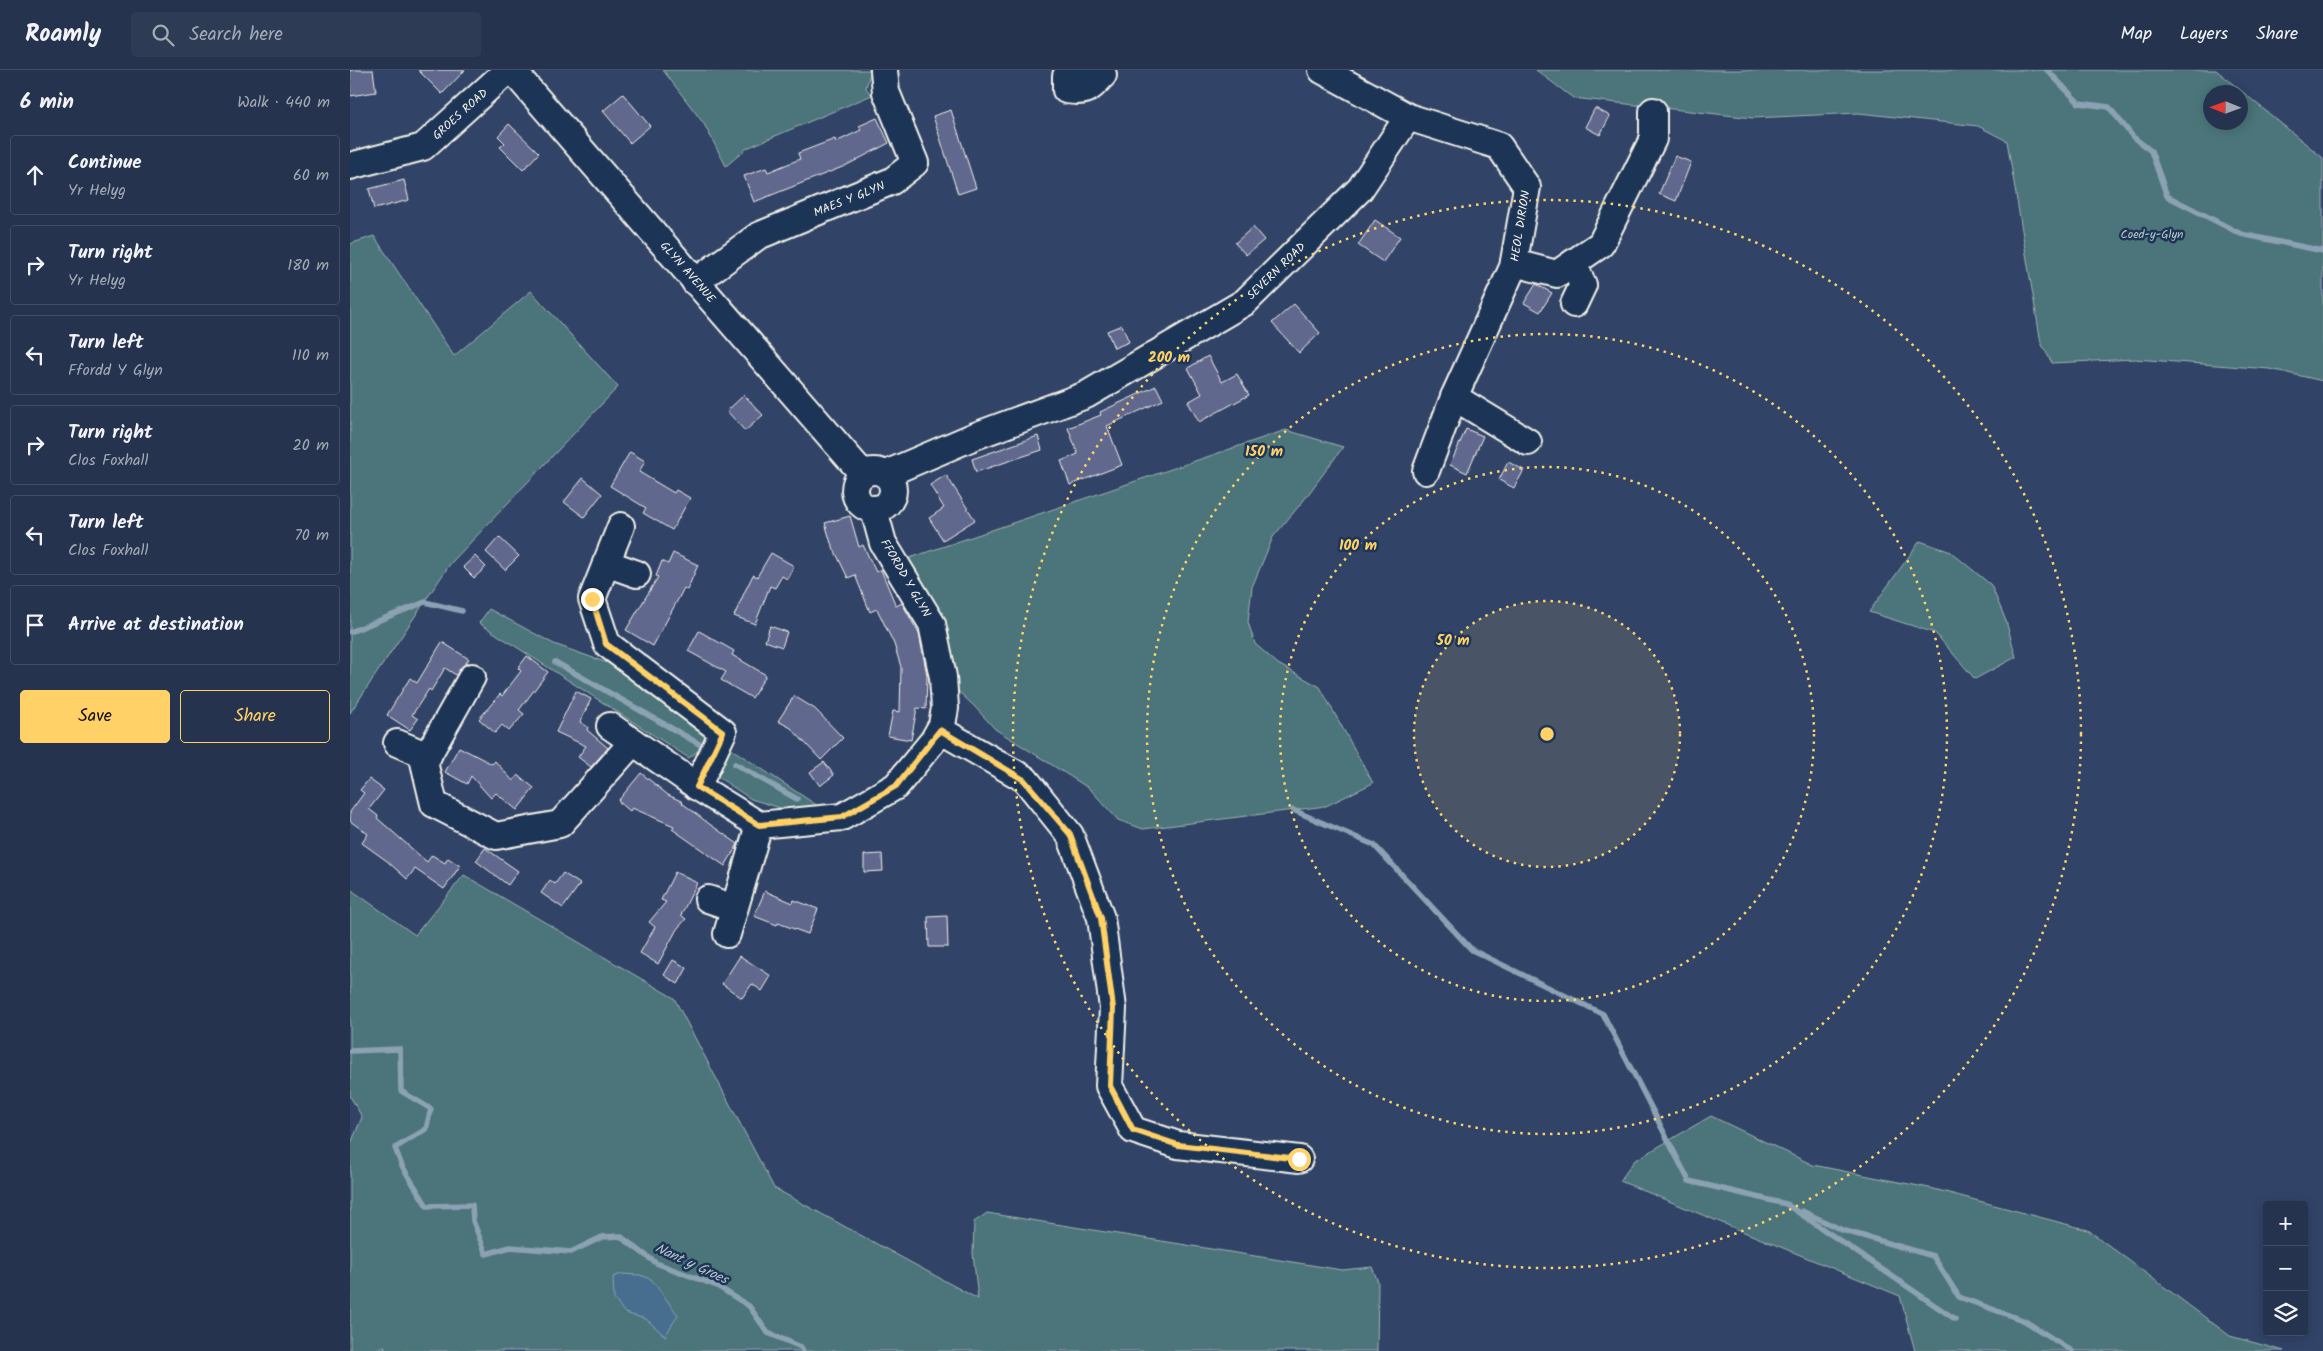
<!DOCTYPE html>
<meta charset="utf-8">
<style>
:root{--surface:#25334e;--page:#2d3b55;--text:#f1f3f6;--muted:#a3aab6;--line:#424e66;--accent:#ffd166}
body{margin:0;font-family:Kalam,sans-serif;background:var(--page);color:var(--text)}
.controls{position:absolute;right:15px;bottom:15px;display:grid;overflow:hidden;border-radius:5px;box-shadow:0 2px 12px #0003}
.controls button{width:45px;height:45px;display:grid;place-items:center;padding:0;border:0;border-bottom:1px solid var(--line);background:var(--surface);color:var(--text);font:25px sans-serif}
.compass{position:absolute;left:1853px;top:15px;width:45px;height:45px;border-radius:50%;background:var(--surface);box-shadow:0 2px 12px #0003;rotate:271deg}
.stop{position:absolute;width:15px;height:15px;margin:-11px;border:4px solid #ffd166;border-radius:50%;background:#fff}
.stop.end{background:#ffd166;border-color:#fff;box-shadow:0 1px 5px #0008}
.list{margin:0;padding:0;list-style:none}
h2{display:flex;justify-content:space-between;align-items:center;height:65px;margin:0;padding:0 20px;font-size:21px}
h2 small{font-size:16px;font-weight:400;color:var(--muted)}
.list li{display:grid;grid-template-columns:32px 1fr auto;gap:15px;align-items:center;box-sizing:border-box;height:80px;margin:0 10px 10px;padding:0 10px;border:1px solid var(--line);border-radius:5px}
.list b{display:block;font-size:19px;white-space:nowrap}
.list p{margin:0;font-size:16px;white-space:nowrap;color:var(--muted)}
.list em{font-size:16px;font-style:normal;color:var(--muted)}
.actions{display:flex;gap:10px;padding:15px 20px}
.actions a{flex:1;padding:11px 0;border:1px solid var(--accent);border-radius:5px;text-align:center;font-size:18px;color:var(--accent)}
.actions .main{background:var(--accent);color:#111}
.icon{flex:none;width:28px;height:28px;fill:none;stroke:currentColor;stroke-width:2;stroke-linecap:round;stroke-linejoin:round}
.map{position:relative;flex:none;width:1973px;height:1281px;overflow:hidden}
header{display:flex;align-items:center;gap:30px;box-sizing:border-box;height:70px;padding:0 25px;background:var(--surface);border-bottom:1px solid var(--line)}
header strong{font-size:24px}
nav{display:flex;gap:28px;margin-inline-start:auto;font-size:18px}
.search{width:350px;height:45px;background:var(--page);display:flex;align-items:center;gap:12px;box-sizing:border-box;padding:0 18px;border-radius:5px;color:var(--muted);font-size:19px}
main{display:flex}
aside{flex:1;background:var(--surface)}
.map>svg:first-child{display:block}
</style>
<header>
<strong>Roamly</strong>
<div class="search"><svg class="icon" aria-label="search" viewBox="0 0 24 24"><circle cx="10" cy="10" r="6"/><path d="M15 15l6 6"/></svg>Search here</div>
<nav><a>Map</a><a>Layers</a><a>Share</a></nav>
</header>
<main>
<aside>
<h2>6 min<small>Walk · 440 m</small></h2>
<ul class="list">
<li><svg class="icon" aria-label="ahead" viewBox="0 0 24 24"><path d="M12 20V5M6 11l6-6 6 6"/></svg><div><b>Continue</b><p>Yr Helyg</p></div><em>60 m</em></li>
<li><svg class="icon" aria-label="right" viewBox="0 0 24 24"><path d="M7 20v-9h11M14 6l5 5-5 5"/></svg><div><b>Turn right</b><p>Yr Helyg</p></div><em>180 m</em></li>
<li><svg class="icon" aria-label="left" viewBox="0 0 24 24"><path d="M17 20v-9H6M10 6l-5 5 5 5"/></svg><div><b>Turn left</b><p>Ffordd Y Glyn</p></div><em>110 m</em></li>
<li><svg class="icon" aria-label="right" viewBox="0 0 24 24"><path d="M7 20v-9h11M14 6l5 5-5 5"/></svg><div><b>Turn right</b><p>Clos Foxhall</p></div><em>20 m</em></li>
<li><svg class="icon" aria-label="left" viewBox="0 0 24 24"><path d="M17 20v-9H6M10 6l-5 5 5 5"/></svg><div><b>Turn left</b><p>Clos Foxhall</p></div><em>70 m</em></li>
<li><svg class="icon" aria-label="arrive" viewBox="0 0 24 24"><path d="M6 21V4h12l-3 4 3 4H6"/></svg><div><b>Arrive at destination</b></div></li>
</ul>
<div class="actions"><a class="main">Save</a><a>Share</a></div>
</aside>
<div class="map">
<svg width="1973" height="1281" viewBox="0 0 1973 1281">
<rect width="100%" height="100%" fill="#314468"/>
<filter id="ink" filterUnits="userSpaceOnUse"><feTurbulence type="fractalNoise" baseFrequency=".02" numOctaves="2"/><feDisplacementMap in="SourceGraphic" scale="10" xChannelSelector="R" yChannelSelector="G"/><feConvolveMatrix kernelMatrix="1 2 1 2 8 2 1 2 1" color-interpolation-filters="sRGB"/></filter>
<g filter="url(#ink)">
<!-- green -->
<g fill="#4b757a" stroke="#a0b3b1" fill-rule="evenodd">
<polygon points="313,0 521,0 516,18 522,25 397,78 376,96 354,54"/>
<path d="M 1186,0 L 1866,0 L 1973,88 L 1973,311 L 1920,299 L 1785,289 L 1702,293 L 1691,273 L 1657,71 L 1628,56 L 1509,43 L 1403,48 L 1223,28 ZM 1860,22 L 1890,22 L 1890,52 L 1860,52 Z"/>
<polygon points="24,166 104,286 181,221 268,317 100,494 0,643 0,174"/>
<polygon points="936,360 993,377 954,430 923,467 902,517 898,552 905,574 928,594 970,617 1023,713 976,736 793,759 768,750 740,719 645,659 624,636 593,607 545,493"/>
<polygon points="1570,471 1601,482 1641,515 1656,551 1666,587 1625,609 1585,563 1519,542"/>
<polygon points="139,539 204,574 280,601 360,660 359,672 339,688 129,553"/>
<polygon points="380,678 471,738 437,740 401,729 368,707"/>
<polygon points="114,805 324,928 424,1118 628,1229 623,1183 624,1152 637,1143 992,1200 1022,1197 1028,1212 1027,1281 37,1281 34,1279 35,1276 21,1281 0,1280 0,1076 12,1047 0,1026 0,819 65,865"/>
<polygon points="1361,1046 1463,1095 1584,1119 1738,1160 1880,1266 1934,1281 1565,1281 1550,1226 1270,1111 1284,1091"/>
</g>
<!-- water -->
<polygon fill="#476d8f" stroke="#8ca2b3" points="271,1204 290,1205 301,1209 328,1245 315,1266 296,1249 275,1243 264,1229 263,1207"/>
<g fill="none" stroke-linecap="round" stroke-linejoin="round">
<!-- stream -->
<g stroke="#8ca2b3" stroke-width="5.5">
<polyline points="1697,0 1729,33 1759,37 1783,67 1801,81 1817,126 1891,164 1973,181"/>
<polyline points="0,562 75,532 112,541"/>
<polyline points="205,592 351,675"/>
<polyline points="385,694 447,729"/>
<polyline points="943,740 1024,775 1122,880 1253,944 1339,1111 1436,1134 1605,1249"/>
<polyline points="0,981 50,979 51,1021 81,1039 76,1059 45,1078 52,1096 77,1136 122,1135 123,1151 136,1184 160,1177 221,1182 252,1167 270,1166 306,1193 367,1216 399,1236 418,1263 451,1277 453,1281"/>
<polyline points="1452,1141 1492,1160 1583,1186 1609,1227 1675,1251 1722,1281"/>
</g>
</g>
<!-- building -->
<g fill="#61678e" stroke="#f4f1e8">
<polygon points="0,0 23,0 26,22 0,26"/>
<polygon points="68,0 115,0 92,24"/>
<polygon points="273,24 300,56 280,73 253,41"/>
<polygon points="1245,38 1260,46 1250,65 1235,57"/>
<polygon points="601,40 626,118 608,124 583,46"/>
<polygon points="527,48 539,73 495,96 404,132 394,106 416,98 418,102 450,89 448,83 485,69 486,72 511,60 509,56"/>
<polygon points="159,54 189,83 173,100 150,77 155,73 148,66"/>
<polygon points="1325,86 1341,92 1326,131 1309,124"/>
<polygon points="54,110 59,130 24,139 19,119"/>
<polygon points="1025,150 1050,167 1033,192 1008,175"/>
<polygon points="903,157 914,170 896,185 885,173"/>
<polygon points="1186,214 1202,223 1190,242 1174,233"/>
<polygon points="944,234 970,263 949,283 922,253"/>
<polygon points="772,255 779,272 764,278 757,261"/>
<polygon points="858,286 872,312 887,304 899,325 849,352 838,332 852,324 838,298"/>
<polygon points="806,316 813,330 757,356 772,395 720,415 711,391 728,384 718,358 751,345 750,342"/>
<polygon points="394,325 413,345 395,361 377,341"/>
<polygon points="1116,359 1133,366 1117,403 1100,395"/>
<polygon points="688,366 692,380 626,402 622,389"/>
<polygon points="280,382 295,391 289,402 324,423 326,420 340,428 322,460 293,443 296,438 260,416"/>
<polygon points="1158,392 1174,400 1164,418 1149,410"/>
<polygon points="596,405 625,450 593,470 579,448 594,438 580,415"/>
<polygon points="233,408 252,424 234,447 214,432"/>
<polygon points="500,446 509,477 513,475 526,502 531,500 546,536 552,533 569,564 577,605 576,639 567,638 561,670 538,666 543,641 550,642 551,597 544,574 527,539 520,542 505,505 498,508 481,473 475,453"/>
<polygon points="149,467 169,486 155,500 136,482"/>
<polygon points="323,483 348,495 337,520 334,518 303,576 276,560 308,507 306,506 312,491 318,494"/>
<polygon points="421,483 444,496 437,509 432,506 425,518 420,516 405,554 384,546 396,519 403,505 407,507"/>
<polygon points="125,486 136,497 124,508 113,497"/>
<polygon points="420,556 437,562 432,577 415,571"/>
<polygon points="349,561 384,581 382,585 416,605 402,628 371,610 376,602 338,581"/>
<polygon points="92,572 119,589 106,605 95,598 81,621 79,619 62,645 68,649 60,660 37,645 60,608 67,613"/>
<polygon points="177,586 198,602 169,640 174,644 159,661 152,655 145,663 129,649 150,624 152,626 171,601 168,598"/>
<polygon points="226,621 241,629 230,652 238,657 237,660 258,678 241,697 228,687 236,676 206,662"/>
<polygon points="444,626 465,639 493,668 471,690 441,658 428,651"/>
<polygon points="109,677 142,694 145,691 163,711 168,705 184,718 167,740 146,723 141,728 121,706 117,714 95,702"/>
<polygon points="474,692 484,705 470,716 460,702"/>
<polygon points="291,703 318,725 333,732 332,733 358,753 388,774 375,796 322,759 324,756 282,738 280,741 268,731"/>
<polygon points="19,709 34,720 19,739 28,746 27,748 77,792 82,785 95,793 98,788 110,796 94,819 65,799 57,809 37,791 12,773 18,764 0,751 0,742 14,723 10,720"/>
<polygon points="135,778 168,801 158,815 126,791"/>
<polygon points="532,784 533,801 514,802 514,785"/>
<polygon points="325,802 347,813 331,845 336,849 327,859 308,894 290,883 305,857 299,852 316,832 311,830"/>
<polygon points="213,803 230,814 213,838 191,823 200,810 205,814"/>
<polygon points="415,821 443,833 444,830 468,839 458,864 428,853 427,855 404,846"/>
<polygon points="597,846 598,877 579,877 578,847"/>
<polygon points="390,886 421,906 412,921 402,914 392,928 372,914"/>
<polygon points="323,890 337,898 328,914 314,905"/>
</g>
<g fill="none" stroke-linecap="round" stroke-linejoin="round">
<!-- minor casing -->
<g stroke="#f4f1e8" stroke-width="30">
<g id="minor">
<polyline points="162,0 513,404"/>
<path d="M 719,0 L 716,6 L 716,20 C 738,23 738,20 753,5 L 740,0"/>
<polyline points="972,0 1058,47 1149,76 1177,117 1163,197 1104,327 1076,401"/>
<polyline points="0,96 73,77 158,0"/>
<polyline points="1164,193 1207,204 1251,174 1303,69 1303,41"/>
<polyline points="1223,193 1233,215 1224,234"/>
<polyline points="345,212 408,166 542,111 565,93 536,22 534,0"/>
<polyline points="1104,327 1178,372"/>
<circle cx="524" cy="420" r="19"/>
<polyline points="539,407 543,401 625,366 736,325 895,232 1010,119 1058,47"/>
<polyline points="271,456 242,529 257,574 373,662 347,717"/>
<polyline points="256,493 287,504"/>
<polyline points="122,607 74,692 84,734 146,766 210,754 283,672"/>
<polyline points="260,656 354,721 409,755 492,747 546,716 583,671 592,655 595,638 593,607 582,554 533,473 524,440"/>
<polyline points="590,660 675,709 720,765 751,848 763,938 759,1016 783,1060 828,1075 949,1089"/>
<polyline points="47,673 78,686"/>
<polyline points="358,829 384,838"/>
<polyline points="377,864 409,755"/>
</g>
</g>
<!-- minor -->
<use href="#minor" stroke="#1d3557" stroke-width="26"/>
</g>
</g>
<g fill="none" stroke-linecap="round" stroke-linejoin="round" filter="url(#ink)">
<!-- route -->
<polyline stroke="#ffd166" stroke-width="6" points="242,529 256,574 373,662 347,717 409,755 492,747 546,716 590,660 674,710 720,764 751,848 763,938 760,1016 783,1060 828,1075 949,1089"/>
</g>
<!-- distance rings -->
<circle cx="1197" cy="664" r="133" fill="#ffd166" fill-opacity=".12"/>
<g fill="none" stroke="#ffd166" stroke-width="2.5" stroke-dasharray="2.5 5">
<circle cx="1197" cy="664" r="133"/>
<circle cx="1197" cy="664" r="267"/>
<circle cx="1197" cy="664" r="400"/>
<circle cx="1197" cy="664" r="534"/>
</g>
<g text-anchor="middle" stroke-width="5" stroke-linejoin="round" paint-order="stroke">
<!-- street labels -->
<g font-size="12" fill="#f4f1e8" stroke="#1d3557">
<text transform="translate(110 44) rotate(-42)" y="4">GROES ROAD</text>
<text transform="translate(499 129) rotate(-22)" y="4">MAES Y GLYN</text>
<text transform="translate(1170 156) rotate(-81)" y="4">HEOL DIRION</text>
<text transform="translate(926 201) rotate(-44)" y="4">SEVERN ROAD</text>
<text transform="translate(338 202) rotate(49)" y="4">GLYN AVENUE</text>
<text transform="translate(556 508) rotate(60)" y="4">FFORDD Y GLYN</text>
</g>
<!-- park labels -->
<g font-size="12" fill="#b9c6c2" stroke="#1d3557">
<text x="1802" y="168">Coed-y-Glyn</text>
</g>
<!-- water labels -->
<g font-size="14" font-style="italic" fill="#b7c3c9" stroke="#1d3557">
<text transform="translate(342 1193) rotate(25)" y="5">Nant y Groes</text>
</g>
</g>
<circle cx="1197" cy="664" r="8" fill="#ffd166" stroke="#1d3557" stroke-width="2.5"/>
<g font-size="15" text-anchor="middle" font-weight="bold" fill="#ffd166" stroke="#1d3557" stroke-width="5" stroke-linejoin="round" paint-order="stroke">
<text x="819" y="292">200 m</text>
<text x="914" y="386">150 m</text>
<text x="1008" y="480">100 m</text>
<text x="1103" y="575">50 m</text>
</g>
</svg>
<div class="controls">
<button>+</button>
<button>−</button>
<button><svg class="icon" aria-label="layers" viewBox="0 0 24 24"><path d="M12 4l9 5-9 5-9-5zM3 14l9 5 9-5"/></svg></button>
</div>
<svg class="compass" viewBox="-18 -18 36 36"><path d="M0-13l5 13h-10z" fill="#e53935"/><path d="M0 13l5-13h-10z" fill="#a3aab6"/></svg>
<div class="stop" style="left:949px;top:1089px"></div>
<div class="stop end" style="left:242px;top:529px"></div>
</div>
</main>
